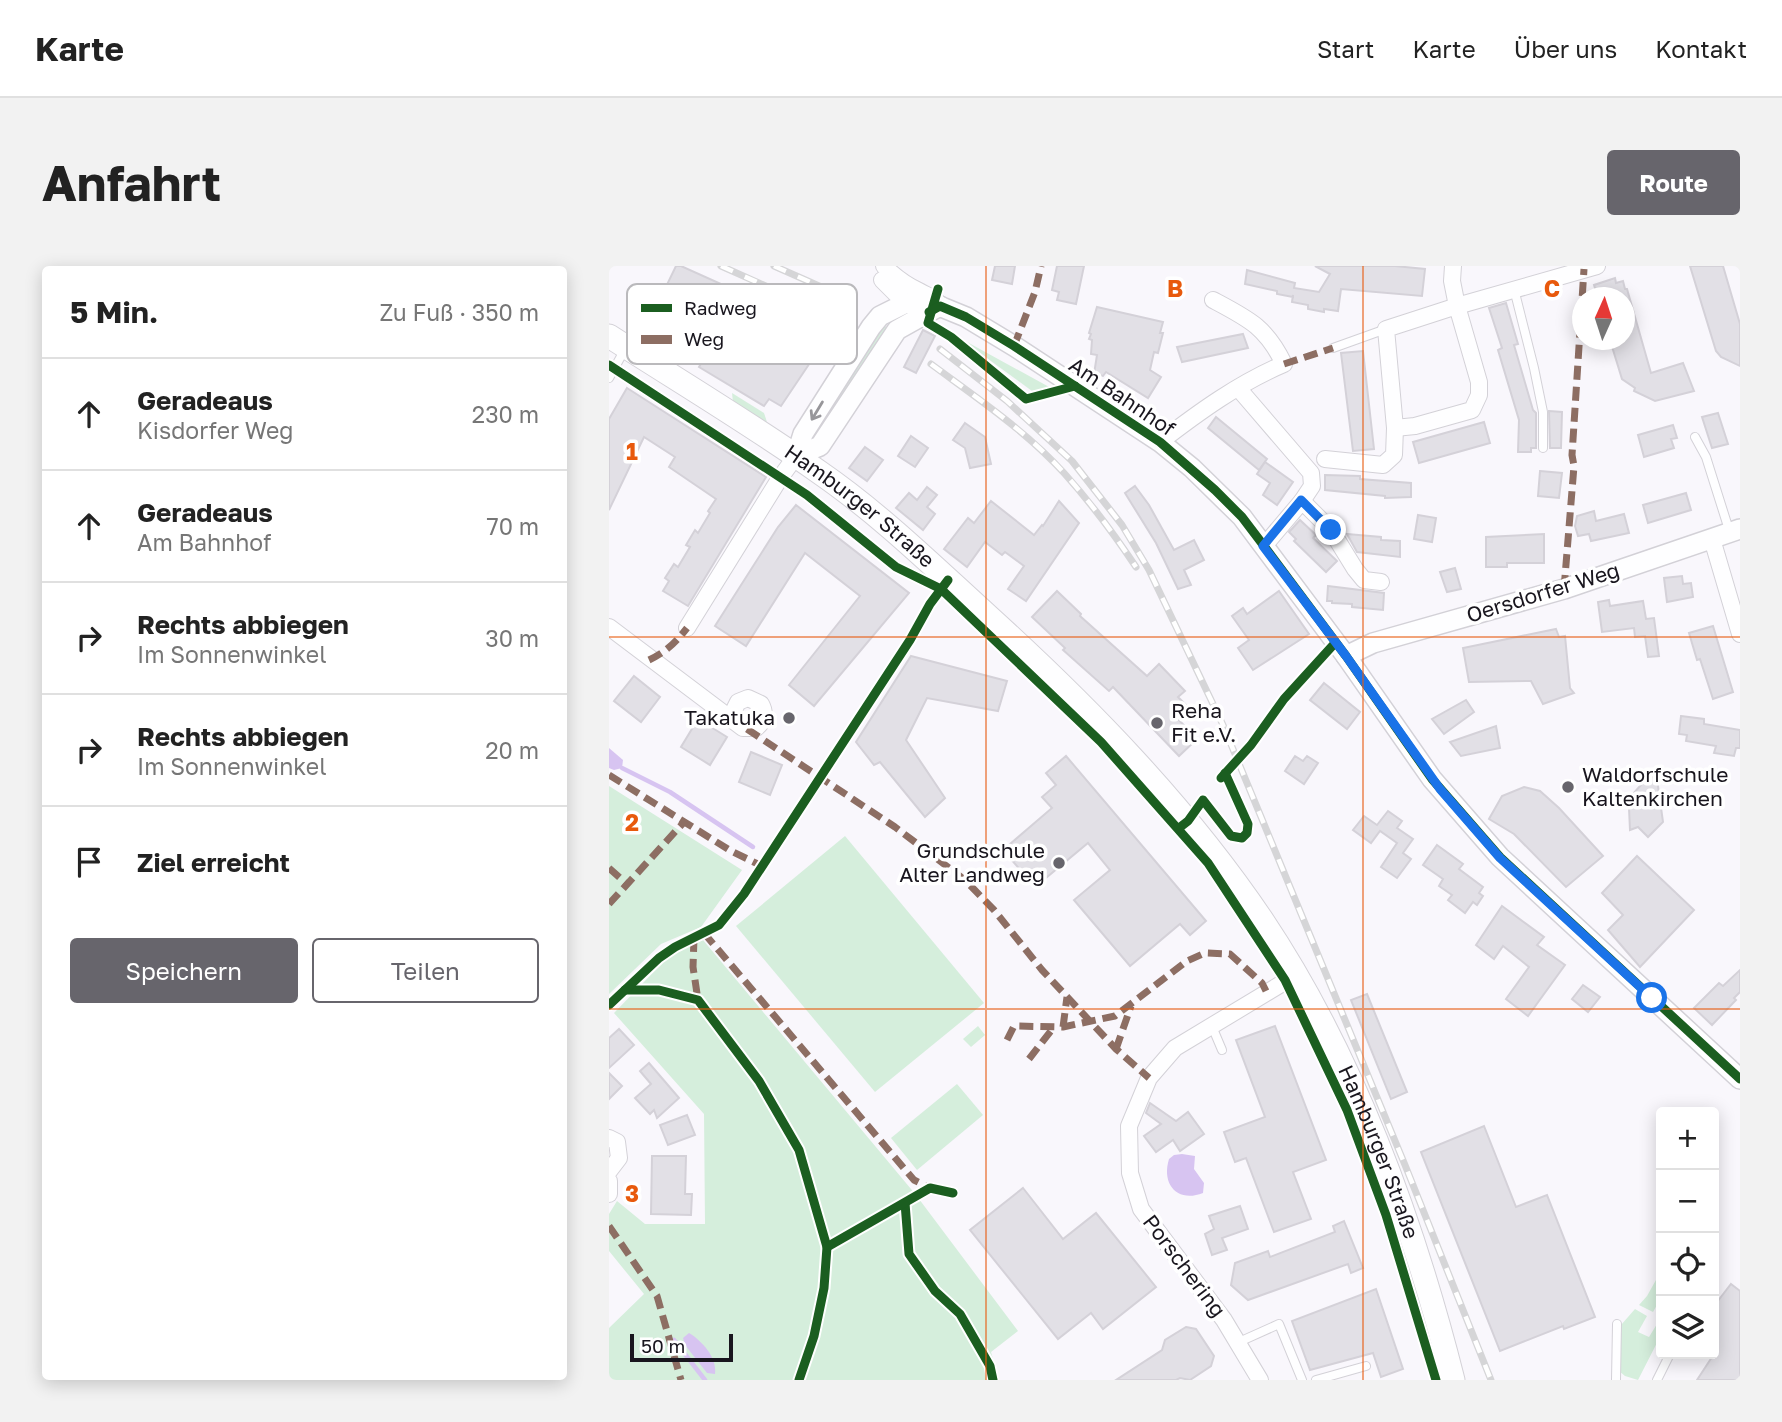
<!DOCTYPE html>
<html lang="de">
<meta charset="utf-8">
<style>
:root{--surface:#fff;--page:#f2f2f2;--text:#222;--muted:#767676;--line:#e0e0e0;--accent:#67656c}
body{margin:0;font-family:"Golos Text",sans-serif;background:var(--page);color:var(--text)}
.controls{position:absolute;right:21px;bottom:21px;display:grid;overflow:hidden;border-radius:7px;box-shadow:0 4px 18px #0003}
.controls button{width:63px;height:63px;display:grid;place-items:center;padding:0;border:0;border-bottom:2px solid var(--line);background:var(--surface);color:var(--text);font:35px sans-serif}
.compass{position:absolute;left:963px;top:21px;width:63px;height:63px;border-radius:50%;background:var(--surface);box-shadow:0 4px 18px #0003;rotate:3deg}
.scale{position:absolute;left:21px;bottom:18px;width:103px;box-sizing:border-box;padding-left:7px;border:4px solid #19161e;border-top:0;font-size:19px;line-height:24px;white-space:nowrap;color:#19161e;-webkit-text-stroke:5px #fff;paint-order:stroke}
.stop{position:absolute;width:21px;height:21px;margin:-16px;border:5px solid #1a73e8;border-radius:50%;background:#fff}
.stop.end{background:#1a73e8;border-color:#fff;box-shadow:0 2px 7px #0008}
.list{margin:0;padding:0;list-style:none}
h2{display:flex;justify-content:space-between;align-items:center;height:91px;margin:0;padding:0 28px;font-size:30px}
h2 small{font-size:23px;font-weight:400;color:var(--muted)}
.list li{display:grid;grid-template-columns:46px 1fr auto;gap:21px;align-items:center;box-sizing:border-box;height:112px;padding:0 28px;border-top:2px solid var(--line)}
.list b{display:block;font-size:26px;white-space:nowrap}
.list p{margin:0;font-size:23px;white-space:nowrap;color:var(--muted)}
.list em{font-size:23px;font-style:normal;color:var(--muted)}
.actions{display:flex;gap:14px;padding:21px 28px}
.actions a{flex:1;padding:16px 0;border:2px solid var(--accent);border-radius:7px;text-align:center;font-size:24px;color:var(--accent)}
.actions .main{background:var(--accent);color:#fff}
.icon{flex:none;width:38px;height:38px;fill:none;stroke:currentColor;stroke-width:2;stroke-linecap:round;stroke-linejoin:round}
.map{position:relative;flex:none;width:1131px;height:1114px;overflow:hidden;border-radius:7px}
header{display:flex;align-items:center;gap:42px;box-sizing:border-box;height:98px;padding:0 35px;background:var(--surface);border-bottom:2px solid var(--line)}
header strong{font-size:33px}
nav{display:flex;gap:38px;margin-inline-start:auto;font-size:24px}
.intro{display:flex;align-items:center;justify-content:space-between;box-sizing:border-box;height:168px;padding:0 42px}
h1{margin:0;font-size:49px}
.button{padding:18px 32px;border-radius:7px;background:var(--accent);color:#fff;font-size:24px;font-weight:700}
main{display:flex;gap:42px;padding:0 42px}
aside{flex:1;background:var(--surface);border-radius:7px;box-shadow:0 4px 18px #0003}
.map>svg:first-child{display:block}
</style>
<header>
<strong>Karte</strong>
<nav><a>Start</a><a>Karte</a><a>Über uns</a><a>Kontakt</a></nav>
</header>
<div class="intro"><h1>Anfahrt</h1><a class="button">Route</a></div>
<main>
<aside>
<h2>5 Min.<small>Zu Fuß · 350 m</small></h2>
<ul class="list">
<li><svg class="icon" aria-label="ahead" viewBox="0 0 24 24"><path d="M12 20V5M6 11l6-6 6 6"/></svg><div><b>Geradeaus</b><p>Kisdorfer Weg</p></div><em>230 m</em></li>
<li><svg class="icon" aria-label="ahead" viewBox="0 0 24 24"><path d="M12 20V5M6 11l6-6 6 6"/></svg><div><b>Geradeaus</b><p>Am Bahnhof</p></div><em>70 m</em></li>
<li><svg class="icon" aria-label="right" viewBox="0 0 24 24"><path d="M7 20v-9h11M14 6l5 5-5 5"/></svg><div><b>Rechts abbiegen</b><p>Im Sonnenwinkel</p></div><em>30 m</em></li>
<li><svg class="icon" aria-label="right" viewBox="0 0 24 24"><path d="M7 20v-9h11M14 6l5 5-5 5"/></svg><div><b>Rechts abbiegen</b><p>Im Sonnenwinkel</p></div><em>20 m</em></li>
<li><svg class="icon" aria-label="arrive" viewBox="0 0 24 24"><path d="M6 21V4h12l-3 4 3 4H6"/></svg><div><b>Ziel erreicht</b></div></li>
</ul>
<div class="actions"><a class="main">Speichern</a><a>Teilen</a></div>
</aside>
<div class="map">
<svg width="1131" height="1114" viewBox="0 0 1131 1114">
<rect width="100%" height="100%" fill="#f9f7fc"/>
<!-- green -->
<g fill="#d5eedc">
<polygon points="274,59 280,63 209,174 203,170"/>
<polygon points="349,71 442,122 423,125"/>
<polygon points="123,127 155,147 158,156 124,136"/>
<polygon points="0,520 133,604 92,661 52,678 0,728"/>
<polygon points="236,570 375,737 266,826 127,660"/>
<polygon points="94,674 307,929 409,1065 382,1086 390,1114 0,1114 0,1062 35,1028 0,985 0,948 8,935 36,958 96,958 95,848 5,747 62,688"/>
<polygon points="369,760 376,769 362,781 354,773"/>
<polygon points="348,818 374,849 308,904 282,872"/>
<polygon points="1052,1005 1052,1041 1048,1039 1044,1046 1030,1039 1038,1030"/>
<polygon points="1026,1043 1038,1050 1029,1066 1040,1071 1048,1058 1052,1059 1052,1069 1029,1114 1016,1110 1010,1105 1012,1059"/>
</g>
<!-- water -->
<g fill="#d7c4f1">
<polygon points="0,482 14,494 13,502 5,504 0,502"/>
<path d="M 573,888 L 586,890 L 585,903 L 595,917 L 594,927 C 569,937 552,919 560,893 L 565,889 Z"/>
<path d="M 80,1067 C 93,1075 108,1091 106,1108 L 98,1107 L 76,1079 L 74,1072 Z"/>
</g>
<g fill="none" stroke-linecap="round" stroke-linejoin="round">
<!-- stream -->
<g stroke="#d7c4f1" stroke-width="4.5">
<polyline points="13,502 61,526 144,581"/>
<polyline points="65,1074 96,1114"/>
</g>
</g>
<!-- building -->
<g fill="#e2e0e6" stroke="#d4d1d8" stroke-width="2">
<polygon points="67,0 72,0 221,67 172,140 160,133 155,140 90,101 95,93 38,60"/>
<polygon points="386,0 406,0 403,18 383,14"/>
<polygon points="448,0 475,0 467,38 448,34 450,26 443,24"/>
<polygon points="706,0 786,0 816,3 813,30 732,23 729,45 715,43 715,46 699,43 699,39 683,36 684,29 684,31 668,28 668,25 636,18 638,4 686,17 685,22 710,26 721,8"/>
<polygon points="1081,0 1114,0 1131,58 1131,100 1112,91 1107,85"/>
<polygon points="1006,12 1007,17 1014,15 1016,23 1018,23 1042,107 1074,97 1085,125 1046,135 1025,125 1026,122 1013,113 1001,74 1016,74 1016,32 989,32 985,19"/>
<polygon points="897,37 909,78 905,79 924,144 927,147 927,182 922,182 922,186 909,186 910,154 889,84 893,82 880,42"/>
<polygon points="488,41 554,56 551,67 554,67 549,87 545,86 541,104 552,111 539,132 497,106 494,110 485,108 488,89 482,88 483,74 480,73 482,68 480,67"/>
<polygon points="314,64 326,70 307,107 295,101"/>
<polygon points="634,68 639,82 573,96 568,81"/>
<polygon points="754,85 765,183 744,185 732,87"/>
<polygon points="18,122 157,211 79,340 54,325 60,315 56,312 65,298 69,301 81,281 77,279 86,264 89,267 101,247 99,245 107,233 60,201 66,191 35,171 0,244 0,153"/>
<polygon points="940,145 953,146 952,182 941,182"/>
<polygon points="1109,147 1119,178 1103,182 1093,151"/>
<polygon points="607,151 658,193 650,204 599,162"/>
<polygon points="875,156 881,177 810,197 804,176"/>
<polygon points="356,157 376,171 382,198 361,202 356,182 344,174"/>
<polygon points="1064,159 1068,172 1062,173 1065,182 1035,191 1029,169"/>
<polygon points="302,170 319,182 306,201 289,190"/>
<polygon points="256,181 274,194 258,215 240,202"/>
<polygon points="656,196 684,216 668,239 654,229 661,217 648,208"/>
<polygon points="931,205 953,207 950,232 929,230"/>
<polygon points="716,209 751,210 751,213 802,217 802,231 776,232 776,230 716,224"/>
<polygon points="526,220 540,239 565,284 585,274 595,294 575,304 582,319 569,323 547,277 516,227"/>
<polygon points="318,221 328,229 318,241 326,248 314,264 287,242 300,227 308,234"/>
<polygon points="1077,227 1082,244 1039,257 1034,239"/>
<polygon points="382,235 425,269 433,259 434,260 450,235 470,257 417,335 399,323 415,300 396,286 393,289 376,276 358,301 335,283 359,252 365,257"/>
<polygon points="187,239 300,327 205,440 180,419 251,330 196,287 137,380 106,360 169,261"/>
<polygon points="985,245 987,255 1015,248 1020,267 982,275 980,268 969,270 966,260 968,250"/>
<polygon points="809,249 827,252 823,276 805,273"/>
<polygon points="691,254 707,269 704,272 728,295 717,306 685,275 687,273 680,266"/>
<polygon points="738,268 772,271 772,274 791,275 791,291 748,286"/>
<polygon points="935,268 935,297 898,297 898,301 877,301 877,271"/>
<polygon points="846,302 852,323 838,326 831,306"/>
<polygon points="1073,310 1074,318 1082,317 1084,331 1058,336 1055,312"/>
<polygon points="719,320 775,327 774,344 743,341 743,338 723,337 723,335 718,335"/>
<polygon points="448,325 472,348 471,350 538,410 550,398 576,425 569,431 577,439 566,450 588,473 570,490 504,421 500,425 454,384 456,382 423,351"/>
<polygon points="670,325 700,368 644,404 629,382 640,374 623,350 634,342 638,348"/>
<polygon points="1000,334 1001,340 1034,335 1037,353 1045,352 1050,390 1039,391 1036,370 1026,371 1025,362 993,366 989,336"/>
<polygon points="1104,360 1124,426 1104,433 1091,393 1088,394 1080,367"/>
<polygon points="947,363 950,371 956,370 961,422 965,427 934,438 922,415 860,416 854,382"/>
<polygon points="302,390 398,415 389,445 318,432 297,474 336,532 316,551 271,496 265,499 247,476"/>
<polygon points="25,410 51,431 32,456 5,435"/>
<polygon points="715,417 751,446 738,463 701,434"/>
<polygon points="857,434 865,446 835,468 823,453"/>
<polygon points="1072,450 1095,453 1095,458 1131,464 1131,482 1127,482 1125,490 1105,487 1107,480 1077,475 1078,469 1070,468"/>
<polygon points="89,453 118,471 101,499 72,481"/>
<polygon points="887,460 891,482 852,490 841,476"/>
<polygon points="142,486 173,499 161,529 130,516"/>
<polygon points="457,490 597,655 581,669 571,658 521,700 465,634 501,604 479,577 426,621 394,584 443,542 433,531 447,519 437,507"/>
<polygon points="686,490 694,495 698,490 709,497 695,518 676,505"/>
<polygon points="1040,510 1048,513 1054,556 1039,571 1029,561 1021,564 1020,542 1023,529"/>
<polygon points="915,521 931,525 950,542 994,590 957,621 905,568 880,553 893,530"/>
<polygon points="779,545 793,555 788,562 804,573 794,587 802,593 788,612 772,601 788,577 771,565 762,577 744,564 755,550 768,559"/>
<polygon points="828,579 854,598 850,603 874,621 870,627 874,630 868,639 864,636 856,647 839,634 843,629 830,620 834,613 814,599"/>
<polygon points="1028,590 1085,644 1031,701 999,664 1014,649 993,627"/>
<polygon points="893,640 935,671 928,679 956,699 919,750 897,733 920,701 894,680 885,693 867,679"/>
<polygon points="1131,704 1131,726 1125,732 1127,734 1103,759 1085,742 1110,717 1114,720"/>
<polygon points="974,719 991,731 979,746 963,733"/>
<polygon points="758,728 798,826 782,833 742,734"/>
<polygon points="666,760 717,894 684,906 702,953 665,966 637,892 626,896 615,866 656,851 627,774"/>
<polygon points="10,763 25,779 0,802 0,772"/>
<polygon points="40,797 70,832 48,852 45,844 41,848 26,832 42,818 31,805"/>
<polygon points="0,807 13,820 0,833"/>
<polygon points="541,837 567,855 579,846 595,868 571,885 564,874 547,886 535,870 552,858 537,847"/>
<polygon points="78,849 86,869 59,879 51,859"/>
<polygon points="875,860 907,941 938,929 986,1051 955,1063 954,1060 891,1085 812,886"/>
<polygon points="43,890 77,890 76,928 83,928 82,949 42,948"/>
<polygon points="414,922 454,973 487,947 547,1021 494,1063 482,1047 449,1073 361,964"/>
<polygon points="631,940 639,963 613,972 618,984 603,989 596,968 605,963 600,950"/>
<polygon points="735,955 754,1002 742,1007 739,998 639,1034 622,1019 626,997 659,985 661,991 726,966 724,960"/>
<polygon points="1122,1018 1131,1025 1131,1114 1088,1114 1105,1088 1105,1040"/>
<polygon points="767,1023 794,1103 772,1111 764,1087 701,1104 683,1055"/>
<polygon points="577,1061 587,1063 605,1090 602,1100 581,1114 571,1112 567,1114 507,1114 553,1084 556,1074"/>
</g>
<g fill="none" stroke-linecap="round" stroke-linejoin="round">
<!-- service casing -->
<g stroke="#d3d1d7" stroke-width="10">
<g id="service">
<polyline points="905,23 925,102 934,146 934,182"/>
<polyline points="724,82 777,63"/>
<polyline points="0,112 16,83"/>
<polyline points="1086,171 1097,191 1121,267"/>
<polyline points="602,758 613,784"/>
<polyline points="630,1076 670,1058 693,1114"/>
<polyline points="707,1114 757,1100"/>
<polyline points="1007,1114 1008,1058"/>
<polyline points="1048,1114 1061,1088"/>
</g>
</g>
<!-- minor casing -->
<g stroke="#d3d1d7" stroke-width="18">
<g id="minor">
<path d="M 275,0 C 285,10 297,19 310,25 C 318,30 324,30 330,38"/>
<polyline points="844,0 843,15 848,40 988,0"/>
<polyline points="273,14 291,32 305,42"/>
<polygon points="848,40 870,116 870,129 863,144 806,160 786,162 777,63"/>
<polyline points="629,122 702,207 703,220 693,235"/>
<path d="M 551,176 C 590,146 630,117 675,98 C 657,61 640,53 604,34"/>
<polyline points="716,193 774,199 785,189 786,162"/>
<polyline points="1103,273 1131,368"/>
<polyline points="655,280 693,235 722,264 746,303 755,314 772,316"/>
<path d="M 0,361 L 134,462 L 147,462 C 155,456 157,447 152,438 L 139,432 L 129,436 L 124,446 L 127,456"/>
<polyline points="78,362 171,212 187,190"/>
<polyline points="0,872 8,876 10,892 0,905"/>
<polyline points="0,915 0,928"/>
<polyline points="651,1114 615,1054 532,943 521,907 520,860 540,812 566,782 687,709"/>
</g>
</g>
<!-- tertiary casing -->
<g stroke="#d3d1d7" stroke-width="22">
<g id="tertiary">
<polyline points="187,190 194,168 262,61 271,50 297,37 319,36 335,42 357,51 405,80 551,176 583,202 633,251 737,390 823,513 891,591 1131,813"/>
<polyline points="187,190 211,180 288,64 331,40"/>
<polyline points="737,390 764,377 955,323 1131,263"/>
</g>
</g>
<!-- secondary casing -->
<g stroke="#d3d1d7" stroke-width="25">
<g id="secondary">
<path id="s1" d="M 0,70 C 70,115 142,158 210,206 C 271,248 325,301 379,350 C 480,442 576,540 653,654 C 744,790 804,956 844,1114"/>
</g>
</g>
<!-- service -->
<use href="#service" stroke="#fefeff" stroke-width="8"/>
<!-- minor -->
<use href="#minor" stroke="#fefeff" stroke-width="16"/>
<!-- tertiary -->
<use href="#tertiary" stroke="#fefeff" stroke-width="19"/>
<!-- secondary -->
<use href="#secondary" stroke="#fefeff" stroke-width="23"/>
<!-- rail casing -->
<g stroke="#d5d5d7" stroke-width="7">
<g id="rail">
<polyline points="112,0 235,55"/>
<polyline points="165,0 244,35"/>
<polyline points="331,83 398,135 463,195 513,259 540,304 614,459 796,899 882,1114"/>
<path d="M 322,98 C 368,132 417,165 455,207 C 482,237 505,268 527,301"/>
</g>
</g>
<!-- rail -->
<use href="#rail" stroke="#fff" stroke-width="4.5" stroke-dasharray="13" stroke-linecap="butt"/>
<!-- quiet -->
<g stroke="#8d6e63" stroke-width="7" stroke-dasharray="14 7" stroke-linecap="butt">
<polyline points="405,80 426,26 432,0"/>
<polyline points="675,98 724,82"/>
<polyline points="955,323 965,200 963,189 975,3"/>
<path d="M 40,394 C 57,386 67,376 78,362"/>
<polyline points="138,463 286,561 356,614 385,644 433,704 507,783 540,812"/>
<polyline points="0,509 122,585 153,600"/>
<polyline points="0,602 18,618"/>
<polyline points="0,638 76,555"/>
<polyline points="95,667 305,914 321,922"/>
<polyline points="85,672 84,701 89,734"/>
<polyline points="454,761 458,731"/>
<polyline points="398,774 405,760 454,761 506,750 578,695 596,687 621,688 653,717 657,725"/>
<polyline points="507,783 522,740"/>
<polyline points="420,793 445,761"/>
<polyline points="0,960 48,1030 72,1114"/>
</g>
<!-- cycleway casing -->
<g stroke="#fff" stroke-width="13">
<g id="cycleway">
<polyline points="329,23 319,57 342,71 417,133 466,120"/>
<polyline points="320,46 331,40 357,51 405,80 551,176 606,224 633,251 655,280 737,390 823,513 891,591 1131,813"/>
<polyline points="0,99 198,229 287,301 332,323 492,476 599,597 676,714 738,844 777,949 827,1114"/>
<polyline points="612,512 642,479 675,433 726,377"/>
<polyline points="570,562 579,555 594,534 622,570 633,572 638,567 639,558 616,507"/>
<polyline points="16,724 50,724 89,734 150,815 190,884 218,981 215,1022 205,1070 190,1114"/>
<polyline points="0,739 50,692 66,681 110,659 135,628 301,374 321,338 339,314"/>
<polyline points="296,937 300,988 326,1025 351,1048 381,1100 384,1114"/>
<polyline points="218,981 321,922 344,927"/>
</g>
</g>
<!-- cycleway -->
<use href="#cycleway" stroke="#1b5e20" stroke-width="9"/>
</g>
<!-- one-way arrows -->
<defs><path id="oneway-shaft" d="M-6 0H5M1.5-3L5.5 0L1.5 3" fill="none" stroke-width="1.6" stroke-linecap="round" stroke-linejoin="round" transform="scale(1.75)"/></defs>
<use stroke="#97969a" href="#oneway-shaft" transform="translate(208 145) rotate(121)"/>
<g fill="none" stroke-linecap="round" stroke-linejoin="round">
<!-- route -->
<polyline stroke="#1a73e8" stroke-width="9" points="722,264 692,234 654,280 737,390 831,523 891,592 1043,732"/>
</g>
<!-- grid -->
<path fill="none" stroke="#e8590c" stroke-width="2" stroke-opacity="0.55" d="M 377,0 L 377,1114M 754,0 L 754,1114M 0,371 L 1131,371M 0,743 L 1131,743"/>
<!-- markers -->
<g fill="#67656c" stroke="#fff" stroke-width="2.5">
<circle cx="180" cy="452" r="7"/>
<circle cx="548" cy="457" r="7"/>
<circle cx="959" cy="521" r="7"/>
<circle cx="450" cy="597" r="7"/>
</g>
<g text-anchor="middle" stroke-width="7" stroke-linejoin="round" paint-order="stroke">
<!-- street labels -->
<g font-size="21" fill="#19161e" stroke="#fff">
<text transform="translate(513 131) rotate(34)" y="7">Am Bahnhof</text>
<text dy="7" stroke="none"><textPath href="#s1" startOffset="303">Hamburger Straße</textPath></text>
<text transform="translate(934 327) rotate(-17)" y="7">Oersdorfer Weg</text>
<text dy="7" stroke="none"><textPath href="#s1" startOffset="1143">Hamburger Straße</textPath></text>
<text transform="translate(575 1000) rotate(53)" y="7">Porschering</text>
</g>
<!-- poi labels -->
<g font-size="21" fill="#19161e" stroke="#fff" text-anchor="start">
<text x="562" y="452">Reha<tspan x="562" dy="24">Fit e.V.</tspan></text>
<text x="166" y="459" text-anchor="end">Takatuka</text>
<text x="973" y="516">Waldorfschule<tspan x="973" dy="24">Kaltenkirchen</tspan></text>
<text x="436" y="592" text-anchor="end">Grundschule<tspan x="436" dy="24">Alter Landweg</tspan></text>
</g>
</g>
<!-- legend -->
<rect x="18" y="18" width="230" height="80" rx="10" fill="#fff" stroke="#bab9bc" stroke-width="2"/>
<rect x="32" y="38" width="31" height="8" fill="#1b5e20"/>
<rect x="32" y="69" width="31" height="9" fill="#8d6e63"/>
<g font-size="19" fill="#19161e">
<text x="75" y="49">Radweg</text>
<text x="75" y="80">Weg</text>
</g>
<g font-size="23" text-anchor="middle" font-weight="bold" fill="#e8590c" stroke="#fff" stroke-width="7" stroke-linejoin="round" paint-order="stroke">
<text x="566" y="31">B</text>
<text x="943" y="31">C</text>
<text x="23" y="194">1</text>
<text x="23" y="565">2</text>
<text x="23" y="936">3</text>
</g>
</svg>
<div class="controls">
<button>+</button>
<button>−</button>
<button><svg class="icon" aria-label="locate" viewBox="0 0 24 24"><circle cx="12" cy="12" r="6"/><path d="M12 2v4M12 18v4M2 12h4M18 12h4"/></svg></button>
<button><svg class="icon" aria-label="layers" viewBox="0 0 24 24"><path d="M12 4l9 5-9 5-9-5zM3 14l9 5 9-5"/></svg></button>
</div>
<svg class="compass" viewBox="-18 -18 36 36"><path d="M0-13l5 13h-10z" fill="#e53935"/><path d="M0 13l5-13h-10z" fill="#767676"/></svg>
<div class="scale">50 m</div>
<div class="stop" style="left:1043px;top:732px"></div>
<div class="stop end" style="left:722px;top:264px"></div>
</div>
</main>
